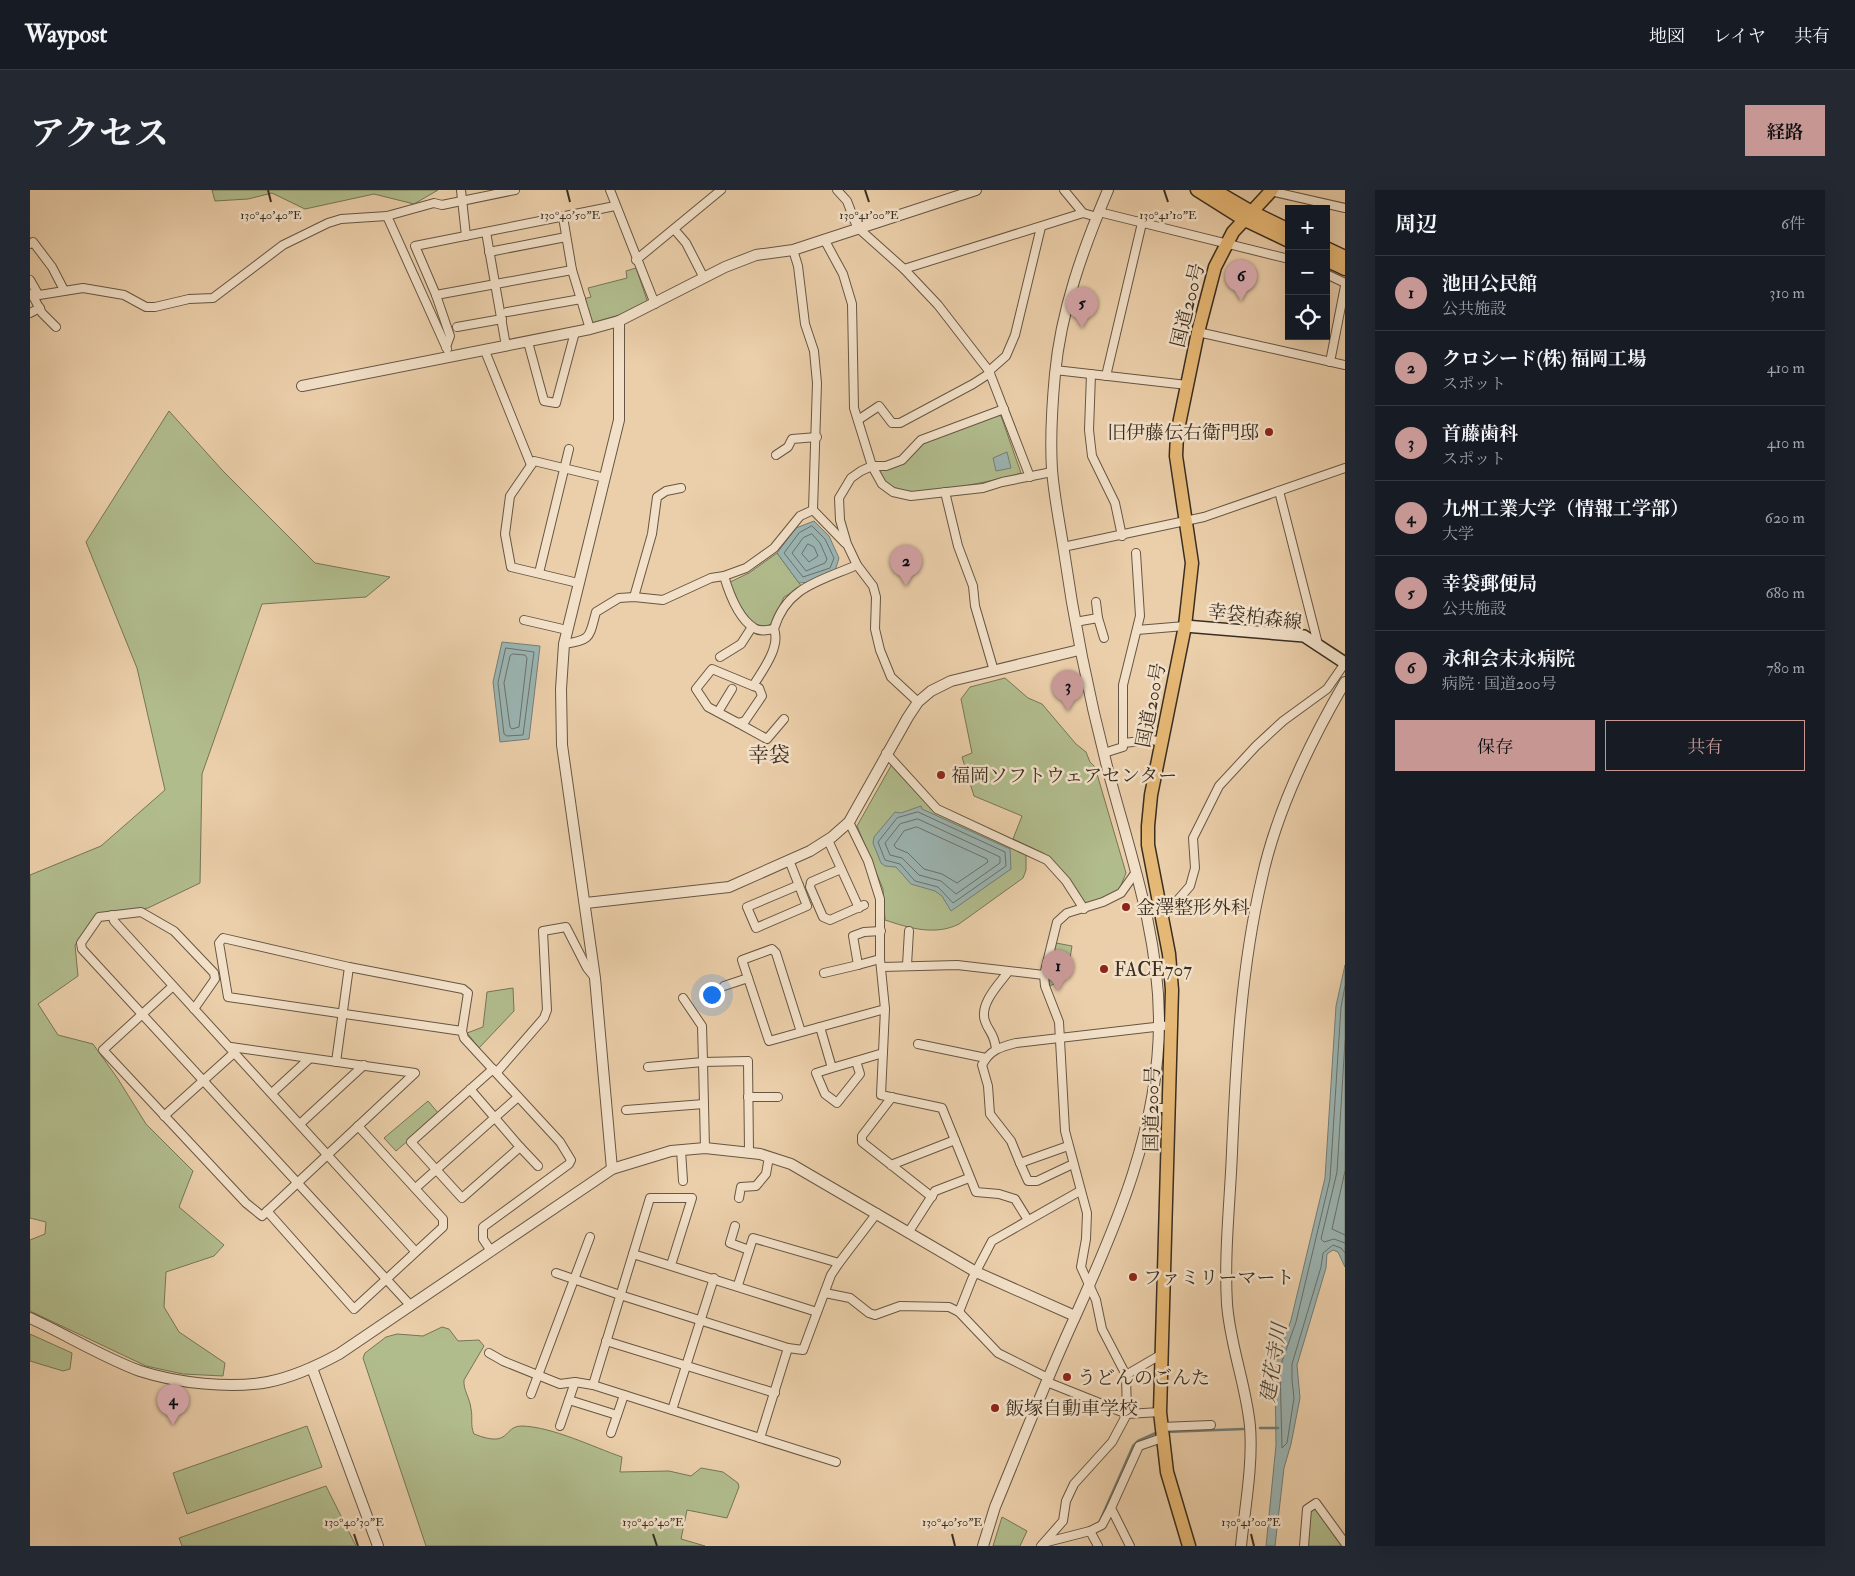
<!DOCTYPE html>
<html lang="ja">
<meta charset="utf-8">
<style>
:root{--surface:#171b24;--page:#242831;--text:#f1f3f6;--muted:#9ea1a6;--line:#363941;--accent:#c59692}
body{margin:0;font-family:"IM FELL Double Pica","Noto Serif JP",serif;background:var(--page);color:var(--text)}
.controls{position:absolute;right:15px;top:15px;display:grid;overflow:hidden;border-radius:0px;box-shadow:0 5px 20px #0002}
.controls button{width:45px;height:45px;display:grid;place-items:center;padding:0;border:0;border-bottom:1px solid var(--line);background:var(--surface);color:var(--text);font:25px sans-serif}
.you{position:absolute;left:681px;top:804px;width:18px;height:18px;margin:-12px;border:4px solid #fff;border-radius:50%;background:#1a73e8;box-shadow:0 0 0 8px #1a73e833}
.badge{display:grid;place-items:center;width:32px;height:32px;border-radius:50%;background:var(--accent);color:#111;font-size:16px;font-weight:700}
.pin{position:absolute;translate:-50% -41px;filter:drop-shadow(0 1px 2px #0008)}
.pin::after{content:'';position:absolute;top:26px;width:18px;height:15px;background:inherit;clip-path:polygon(0 0,100% 0,50% 100%)}
.list{margin:0;padding:0;list-style:none}
h2{display:flex;justify-content:space-between;align-items:center;height:65px;margin:0;padding:0 20px;font-size:21px}
h2 small{font-size:16px;font-weight:400;color:var(--muted)}
.list li{display:grid;grid-template-columns:32px 1fr auto;gap:15px;align-items:center;box-sizing:border-box;height:75px;padding:0 20px;border-top:1px solid var(--line)}
.list b{display:block;font-size:19px;white-space:nowrap}
.list p{margin:0;font-size:16px;white-space:nowrap;color:var(--muted)}
.list em{font-size:16px;font-style:normal;color:var(--muted)}
.actions{display:flex;gap:10px;padding:15px 20px}
.actions a{flex:1;padding:11px 0;border:1px solid var(--accent);border-radius:0px;text-align:center;font-size:18px;color:var(--accent)}
.actions .main{background:var(--accent);color:#111}
.icon{flex:none;width:28px;height:28px;fill:none;stroke:currentColor;stroke-width:2;stroke-linecap:round;stroke-linejoin:round}
.map{position:relative;flex:none;width:1315px;height:1356px;overflow:hidden;border-radius:0px}
header{display:flex;align-items:center;gap:30px;box-sizing:border-box;height:70px;padding:0 25px;background:var(--surface);border-bottom:1px solid var(--line)}
header strong{font-size:24px}
nav{display:flex;gap:28px;margin-inline-start:auto;font-size:18px}
.intro{display:flex;align-items:center;justify-content:space-between;box-sizing:border-box;height:120px;padding:0 30px}
h1{margin:0;font-size:35px}
.button{padding:12px 22px;border-radius:0px;background:var(--accent);color:#111;font-size:18px;font-weight:700}
main{display:flex;gap:30px;padding:0 30px}
aside{flex:1;background:var(--surface);border-radius:0px;box-shadow:0 5px 20px #0002}
.map>svg:first-child{display:block}
</style>
<header>
<strong>Waypost</strong>
<nav><a>地図</a><a>レイヤ</a><a>共有</a></nav>
</header>
<div class="intro"><h1>アクセス</h1><a class="button">経路</a></div>
<main>
<div class="map">
<svg width="1315" height="1356" viewBox="0 0 1315 1356">
<rect width="100%" height="100%" fill="#ebcfaa"/>
<filter id="stains"><feTurbulence type="fractalNoise" baseFrequency=".004" numOctaves="4"/><feColorMatrix values="0 0 0 0 .2 0 0 0 0 .09 0 0 0 0 .02 0 0 0 .5 -.17"/></filter>
<radialGradient id="worn" r=".72"><stop offset=".6" stop-color="#630" stop-opacity="0"/><stop offset="1" stop-color="#630" stop-opacity=".3"/></radialGradient>
<!-- green -->
<g fill="#b1bc8d" stroke="#767557">
<polygon points="182,0 408,0 384,14 344,4 275,19 242,3 218,9 185,11"/>
<polygon points="606,78 618,113 603,121 562,133 553,109 561,107 558,98 597,88 596,81"/>
<polygon points="139,221 193,281 285,373 360,387 336,407 232,414 172,584 170,693 118,718 68,725 45,755 48,786 8,814 28,845 63,854 88,889 116,934 163,981 149,1017 194,1055 184,1066 136,1082 134,1117 149,1142 195,1173 193,1186 153,1184 116,1176 0,1121 0,1050 15,1044 16,1032 0,1028 0,685 71,656 135,600 107,478 56,352"/>
<path d="M 967,225 L 971,226 L 991,283 C 970,290 884,308 866,300 C 856,295 852,288 846,278 L 858,278 L 886,255 Z"/>
<path d="M 747,363 L 772,397 L 754,407 L 742,433 L 734,438 C 716,432 706,410 698,393 L 719,383 Z"/>
<polygon points="975,488 998,508 1012,514 1046,554 1056,562 1060,572 1065,577 1096,683 1089,700 1075,709 1056,715 1029,678 1015,664 983,649 992,626 944,606 932,567 942,563 931,509 940,497"/>
<path d="M 862,574 L 904,621 L 996,665 L 996,680 L 993,688 L 929,734 C 905,746 879,738 855,730 L 853,699 L 827,636 Z"/>
<polygon points="1026,753 1042,756 1037,787 1020,796 1018,785"/>
<polygon points="483,798 484,821 449,858 437,843 453,837 457,802"/>
<polygon points="398,911 409,924 366,961 354,948"/>
<path d="M 412,1137 L 419,1139 L 428,1151 L 449,1150 L 454,1156 L 434,1190 C 433,1200 440,1208 441,1219 C 443,1228 440,1235 444,1244 C 482,1259 472,1236 492,1236 C 523,1237 563,1257 592,1267 L 590,1282 L 639,1281 L 661,1286 L 671,1278 L 693,1282 L 708,1293 L 709,1297 L 697,1328 L 657,1320 L 651,1349 L 675,1356 L 396,1356 L 333,1168 L 335,1163 L 356,1147 L 367,1144 L 393,1146 Z"/>
<polygon points="0,1144 42,1163 40,1179 33,1181 0,1171"/>
<polygon points="277,1236 292,1277 157,1324 143,1283"/>
<polygon points="296,1296 326,1356 152,1356 149,1348"/>
<polygon points="1285,1317 1312,1356 1277,1356 1279,1321"/>
<polygon points="972,1327 997,1341 990,1356 963,1356"/>
</g>
<!-- water -->
<g fill="#9bb4b2" stroke="#747e78">
<polygon points="977,262 981,278 966,281 963,268"/>
<polygon points="784,331 799,346 809,368 805,381 780,392 769,393 747,363 766,338"/>
<polygon points="472,452 510,456 499,549 470,552 463,492"/>
<polygon points="891,616 892,619 980,659 981,679 921,721 912,706 905,701 881,694 866,677 855,676 851,673 843,653 844,647 865,622 871,623"/>
<polygon points="1315,775 1315,1077 1308,1062 1303,1060 1297,1064 1296,1078 1267,1175 1270,1208 1261,1254 1254,1278 1245,1356 1236,1356 1246,1255 1245,1176 1261,1130 1295,988 1306,816"/>
</g>
<g fill="none" stroke-linecap="round" stroke-linejoin="round">
<!-- shore -->
<g stroke="#6a716a" stroke-width="1">
<polygon points="782,336 795,349 804,368 800,378 773,387 754,363 769,343"/>
<polygon points="782,344 790,353 797,369 795,373 776,381 762,363 773,348"/>
<polygon points="778,354 784,357 788,366 779,372 772,364"/>
<polygon points="476,458 504,462 493,545 477,546 474,544 468,493"/>
<polygon points="483,464 495,465 497,468 489,537 482,539 480,537 474,493 480,466"/>
<polygon points="888,622 975,662 976,676 923,713 908,697 885,691 870,674 855,670 848,652 867,628"/>
<polygon points="888,629 970,667 970,673 926,704 911,691 889,685 872,668 860,665 855,653 870,634"/>
<polygon points="887,637 957,669 958,672 927,693 912,684 894,679 878,663 866,658 864,655 874,641"/>
<polyline points="1315,796 1311,817 1300,989 1266,1132 1250,1177 1252,1258 1257,1253 1264,1208 1262,1190 1262,1174 1291,1077 1293,1063 1303,1055 1311,1058 1315,1063"/>
<polyline points="1315,851 1307,982 1291,1049 1294,1052 1304,1049 1315,1053"/>
<polyline points="1315,981 1302,1039 1315,1045"/>
</g>
<!-- stream -->
<g stroke="#747e78" stroke-width="2.5">
<polyline points="1230,1238 1248,1238"/>
<polyline points="1136,1242 1213,1239"/>
<polyline points="1069,1333 1103,1256 1108,1251 1128,1242"/>
</g>
<!-- minor casing -->
<g stroke="#665643" stroke-width="10">
<g id="minor">
<polyline points="431,0 436,46"/>
<polyline points="580,0 625,114"/>
<polyline points="807,0 817,11 827,37 874,79 908,115 959,181 1000,287"/>
<polyline points="1034,0 1053,23"/>
<polyline points="1240,1 1315,18"/>
<polyline points="1069,22 1259,69"/>
<polyline points="357,26 417,159"/>
<polyline points="533,27 542,80 560,139"/>
<polyline points="644,39 656,53 674,88"/>
<polyline points="456,42 476,156"/>
<polyline points="794,49 813,84 822,114 824,218 842,276 852,294 863,302 881,306 953,298 972,292 1022,282"/>
<polyline points="0,54 3,52 22,77 34,100"/>
<polyline points="763,60 768,76 775,134 784,161 787,193 783,320 815,353"/>
<polyline points="459,62 536,47"/>
<polyline points="606,70 691,0"/>
<polyline points="874,79 1053,23 1067,27"/>
<polyline points="1296,84 1315,93"/>
<polyline points="0,90 8,104"/>
<polyline points="0,104 3,106 53,98 94,105 116,117 125,117 159,109 183,108 253,55 298,33 311,29 357,26 404,13 412,15 485,0"/>
<polyline points="406,105 542,80"/>
<polyline points="3,106 12,123 26,137"/>
<polyline points="477,122 551,109"/>
<polyline points="0,123 10,118"/>
<polyline points="427,137 472,129"/>
<polyline points="1168,142 1315,175"/>
<polyline points="498,152 514,211 526,213 545,142"/>
<polyline points="416,157 420,146 406,105 385,56 585,16"/>
<polyline points="455,161 501,275"/>
<polyline points="1300,172 1315,96"/>
<polyline points="1025,180 1157,195"/>
<polyline points="959,181 976,166 985,145 1011,37"/>
<polyline points="1061,184 1059,240 1062,266 1085,313 1092,346"/>
<polyline points="1076,186 1112,33"/>
<polyline points="828,230 849,216 862,233 870,233 943,194 960,183"/>
<polyline points="746,265 758,257 762,249 787,247"/>
<polyline points="1249,301 1288,454"/>
<polyline points="915,302 928,356 943,396 945,416 964,481"/>
<polyline points="1033,357 1174,327 1315,278"/>
<polyline points="509,383 539,259"/>
<path d="M 694,386 C 699,403 708,428 724,438 C 730,442 737,440 744,439"/>
<polyline points="548,393 481,377 475,344 480,306 504,271 575,288"/>
<polyline points="604,407 622,344 627,307 636,301 651,298"/>
<polyline points="1066,412 1068,428"/>
<polyline points="494,430 537,440"/>
<polyline points="1045,432 1068,428 1074,448"/>
<polyline points="1107,440 1155,436"/>
<path d="M 534,454 C 562,450 559,447 566,422 L 589,408 L 604,407 L 633,410 L 681,388 L 694,386 L 716,378 L 744,358 L 770,326 L 783,320"/>
<polyline points="690,467 711,454 722,437"/>
<path d="M 723,496 L 682,479 L 666,499 L 678,517 L 708,533 L 715,531 L 732,506 L 729,498 L 723,496 C 732,481 751,457 744,439 C 756,397 790,391 827,375"/>
<polyline points="888,512 861,487 850,460 845,439 846,407 843,396 827,375 817,354 810,330 809,308 821,288 831,281 842,276 856,276 872,270 891,250 974,219"/>
<polyline points="688,522 702,499"/>
<polyline points="708,533 737,549 754,529"/>
<polyline points="1093,553 1122,550 1132,552"/>
<polyline points="856,563 907,619 1017,670 1036,691 1054,719"/>
<polyline points="1074,563 1093,557 1093,495 1110,426 1106,363"/>
<polyline points="819,632 838,671 850,709 850,769 855,819 851,905 912,918 946,1002 969,1004 985,1009 998,1030"/>
<polyline points="798,650 829,718"/>
<polyline points="759,670 777,716 726,738 717,717 769,695"/>
<polyline points="811,679 781,692 780,697 793,727 800,730 834,715"/>
<polyline points="1131,718 1146,712 1160,696 1165,678 1163,648 1189,596 1226,556 1253,531 1297,499 1315,473"/>
<polyline points="82,725 84,731 385,1061"/>
<polyline points="850,769 828,775 823,746 834,742 851,741"/>
<polyline points="877,775 879,741"/>
<polyline points="852,777 927,775 1014,785"/>
<polyline points="794,783 828,775"/>
<polyline points="143,796 73,860 216,1013 232,1026 385,883 201,857"/>
<polyline points="694,796 718,788"/>
<polyline points="164,819 185,789 184,783 144,741 111,722 69,727 51,753 52,759 381,1116"/>
<polyline points="790,837 802,878 786,883 795,904 807,913 830,884 826,871 802,878"/>
<polyline points="432,841 198,807 189,753 193,748 319,777 433,799 438,803 432,841 434,848 530,952 541,970 539,974 453,1037 453,1049 461,1061"/>
<polyline points="771,842 746,763 742,759 712,770 739,851 855,819"/>
<polyline points="888,854 956,868"/>
<path d="M 966,859 C 964,842 959,843 955,831 C 949,814 969,794 978,782"/>
<polyline points="826,871 853,863"/>
<polyline points="306,872 319,777"/>
<polyline points="618,877 673,872 672,836 653,808"/>
<polyline points="467,882 514,828 517,820 513,741 536,737 557,778 565,788"/>
<polyline points="440,899 490,957 432,1008 381,952 463,879"/>
<polyline points="242,903 279,869"/>
<polyline points="718,907 748,907"/>
<polyline points="862,907 832,946 832,952 902,1007"/>
<polyline points="1122,918 1140,918"/>
<polyline points="596,920 674,914"/>
<polyline points="134,926 205,862"/>
<polyline points="271,933 334,875"/>
<path d="M 1038,956 L 990,973 L 981,951 L 960,924 L 958,896 L 952,875 C 960,860 970,857 986,853 L 1142,835"/>
<polyline points="490,957 508,976"/>
<polyline points="675,958 673,872 718,871 719,962"/>
<polyline points="651,960 653,991"/>
<polyline points="990,973 998,991 1007,991 1043,974"/>
<polyline points="861,975 925,950"/>
<polyline points="389,995 488,907"/>
<polyline points="709,1008 711,997 726,996 736,984 739,967"/>
<polyline points="237,1021 324,1119 413,1037 413,1029 328,936"/>
<polyline points="705,1036 700,1053 719,1060"/>
<polyline points="878,1043 905,1001 939,988"/>
<polyline points="603,1064 620,1008 662,1008 641,1075"/>
<polyline points="809,1073 847,1023"/>
<polyline points="526,1083 590,1105 758,1158 773,1160 801,1085 809,1073 723,1048 708,1095"/>
<polyline points="795,1103 820,1108 839,1123 845,1125 870,1116 919,1117 929,1122 968,1163 1018,1188"/>
<polyline points="929,1122 942,1089 962,1051 1050,1001"/>
<polyline points="576,1151 745,1203"/>
<polyline points="758,1158 730,1248 563,1195 603,1064 787,1122"/>
<polyline points="459,1163 473,1171 530,1194 545,1192 563,1195"/>
<polyline points="1096,1185 1132,1164"/>
<polyline points="1017,1192 1097,1224 1130,1222"/>
<polyline points="501,1204 560,1047"/>
<polyline points="539,1210 587,1225"/>
<polyline points="642,1220 684,1088"/>
<polyline points="530,1236 545,1192"/>
<polyline points="1131,1237 1181,1235"/>
<polyline points="581,1243 594,1205"/>
<polyline points="730,1248 806,1272"/>
<polyline points="1060,1341 1072,1335 1081,1318"/>
<polyline points="1017,1352 1060,1341 1068,1356"/>
<polyline points="1011,1356 1033,1331 1036,1311 1044,1294 1082,1252 1097,1224 1096,1185 1072,1139 1066,1110 1051,1077 1056,1049 1057,1023 1035,941 1029,832 1015,796 1014,785 1027,732 1037,723 1073,712 1091,703 1106,682"/>
<polyline points="1100,1356 1081,1318 1109,1256 1132,1248"/>
<polyline points="1274,1356 1277,1319 1286,1313 1315,1353"/>
</g>
</g>
<!-- tertiary casing -->
<g stroke="#665643" stroke-width="12">
<g id="tertiary">
<polyline points="272,196 560,139 589,131 695,77 726,65 763,60 946,0"/>
<polyline points="556,713 699,697 780,661 802,647 819,632 878,527 888,512 901,501 921,491 1049,460"/>
<polyline points="582,979 565,788 532,555 531,499 534,454 589,230 589,131"/>
<path d="M 0,1128 C 35,1144 74,1168 110,1181 C 147,1193 200,1199 238,1192 C 263,1187 287,1176 309,1164 L 582,979 L 641,961 L 675,958 L 730,964 L 761,974 L 946,1082 L 1045,1126"/>
<polyline points="282,1178 348,1356"/>
<path d="M 953,1356 L 965,1317 C 991,1254 1016,1190 1045,1127 C 1087,1034 1129,937 1129,832 C 1129,746 1101,666 1079,584 C 1059,508 1044,432 1033,355 C 1029,330 1024,305 1022,280 C 1020,248 1022,216 1025,184 C 1031,120 1053,59 1078,0"/>
<path d="M 1211,1356 C 1215,1316 1223,1276 1220,1236 C 1216,1195 1200,1155 1197,1114 C 1194,1064 1200,1012 1202,962 C 1206,870 1211,778 1232,688 C 1247,619 1280,552 1315,492"/>
</g>
</g>
<!-- secondary casing -->
<g stroke="#3a2e21" stroke-width="14">
<polyline id="secondary" points="1155,436 1274,446 1315,473"/>
</g>
<!-- primary casing -->
<g stroke="#3a2e21" stroke-width="15">
<g id="primary">
<polyline points="1167,0 1213,29 1259,51"/>
<polyline points="1184,0 1220,21 1259,40"/>
<polyline points="1296,58 1315,67"/>
<polyline points="1296,70 1315,79"/>
</g>
</g>
<!-- trunk casing -->
<g stroke="#3a2e21" stroke-width="15">
<polyline id="trunk" points="1159,1356 1137,1282 1130,1222 1142,800 1139,764 1118,655 1118,636 1121,605 1155,436 1162,373 1146,266 1147,244 1168,142 1185,77 1203,42 1242,0"/>
</g>
<!-- minor -->
<use href="#minor" stroke="#f2e0c8" stroke-width="8"/>
<!-- tertiary -->
<use href="#tertiary" stroke="#f2e0c8" stroke-width="10"/>
<!-- secondary -->
<use href="#secondary" stroke="#f2e0c8" stroke-width="11"/>
<!-- primary -->
<use href="#primary" stroke="#e6b875" stroke-width="12"/>
<!-- trunk -->
<use href="#trunk" stroke="#e6b875" stroke-width="12"/>
</g>
<!-- ticks -->
<path fill="none" stroke="#3a2e21" stroke-width="2" d="M 238,0 L 241,12M 537,0 L 540,12M 835,0 L 839,12M 1134,0 L 1138,12M 324,1344 L 328,1356M 623,1344 L 627,1356M 922,1344 L 925,1356M 1221,1344 L 1224,1356"/>
<!-- markers -->
<g fill="#8f2418" stroke="#f2e0c8" stroke-width="2">
<circle cx="1239" cy="242" r="5"/>
<circle cx="911" cy="585" r="5"/>
<circle cx="1096" cy="717" r="5"/>
<circle cx="1074" cy="779" r="5"/>
<circle cx="1103" cy="1087" r="5"/>
<circle cx="1037" cy="1187" r="5"/>
<circle cx="965" cy="1218" r="5"/>
</g>
<g text-anchor="middle" stroke-width="5" stroke-linejoin="round" paint-order="stroke">
<!-- street labels -->
<g font-size="19" fill="#3a2e21" stroke="#f2e0c8">
<text transform="translate(1157 115) rotate(-76)" y="7">国道200号</text>
<text transform="translate(1225 426) rotate(7)" y="7">幸袋柏森線</text>
<text transform="translate(1120 515) rotate(-79)" y="7">国道200号</text>
<text transform="translate(1121 919) rotate(-89)" y="7">国道200号</text>
</g>
<!-- poi labels -->
<g font-size="19" fill="#3a2e21" stroke="#f2e0c8" text-anchor="start">
<text x="1229" y="249" text-anchor="end">旧伊藤伝右衛門邸</text>
<text x="921" y="592">福岡ソフトウェアセンター</text>
<text x="1106" y="724">金澤整形外科</text>
<text x="1084" y="786">FACE707</text>
<text x="1113" y="1094">ファミリーマート</text>
<text x="1047" y="1194">うどんのごんた</text>
<text x="975" y="1225">飯塚自動車学校</text>
</g>
<!-- water labels -->
<g font-size="20" font-style="italic" fill="#4d493e" stroke="#f2e0c8">
<text transform="translate(1243 1173) rotate(-81)" y="7">建花寺川</text>
</g>
<!-- quarter labels -->
<g font-size="21" fill="#3a2e21" stroke="#f2e0c8">
<text x="739" y="572">幸袋</text>
</g>
</g>
<g font-size="12" text-anchor="middle" fill="#3a2e21" stroke="#f2e0c8" stroke-width="5" stroke-linejoin="round" paint-order="stroke">
<text x="241" y="29">130°40'40"E</text>
<text x="540" y="29">130°40'50"E</text>
<text x="839" y="29">130°41'00"E</text>
<text x="1138" y="29">130°41'10"E</text>
<text x="324" y="1336">130°40'30"E</text>
<text x="623" y="1336">130°40'40"E</text>
<text x="922" y="1336">130°40'50"E</text>
<text x="1221" y="1336">130°41'00"E</text>
</g>
<rect width="100%" height="100%" filter="url(#stains)"/>
<rect width="100%" height="100%" fill="url(#worn)"/>
</svg>
<div class="controls">
<button>+</button>
<button>−</button>
<button><svg class="icon" aria-label="locate" viewBox="0 0 24 24"><circle cx="12" cy="12" r="6"/><path d="M12 2v4M12 18v4M2 12h4M18 12h4"/></svg></button>
</div>
<div class="you"></div>
<div class="pin badge" style="left:1028px;top:801px">1</div>
<div class="pin badge" style="left:876px;top:396px">2</div>
<div class="pin badge" style="left:1038px;top:521px">3</div>
<div class="pin badge" style="left:143px;top:1235px">4</div>
<div class="pin badge" style="left:1052px;top:138px">5</div>
<div class="pin badge" style="left:1211px;top:111px">6</div>
</div>
<aside>
<h2>周辺<small>6件</small></h2>
<ul class="list">
<li><span class="badge">1</span><div><b>池田公民館</b><p>公共施設</p></div><em>310 m</em></li>
<li><span class="badge">2</span><div><b>クロシード(株) 福岡工場</b><p>スポット</p></div><em>410 m</em></li>
<li><span class="badge">3</span><div><b>首藤歯科</b><p>スポット</p></div><em>410 m</em></li>
<li><span class="badge">4</span><div><b>九州工業大学（情報工学部）</b><p>大学</p></div><em>620 m</em></li>
<li><span class="badge">5</span><div><b>幸袋郵便局</b><p>公共施設</p></div><em>680 m</em></li>
<li><span class="badge">6</span><div><b>永和会末永病院</b><p>病院 · 国道200号</p></div><em>780 m</em></li>
</ul>
<div class="actions"><a class="main">保存</a><a>共有</a></div>
</aside>
</main>
